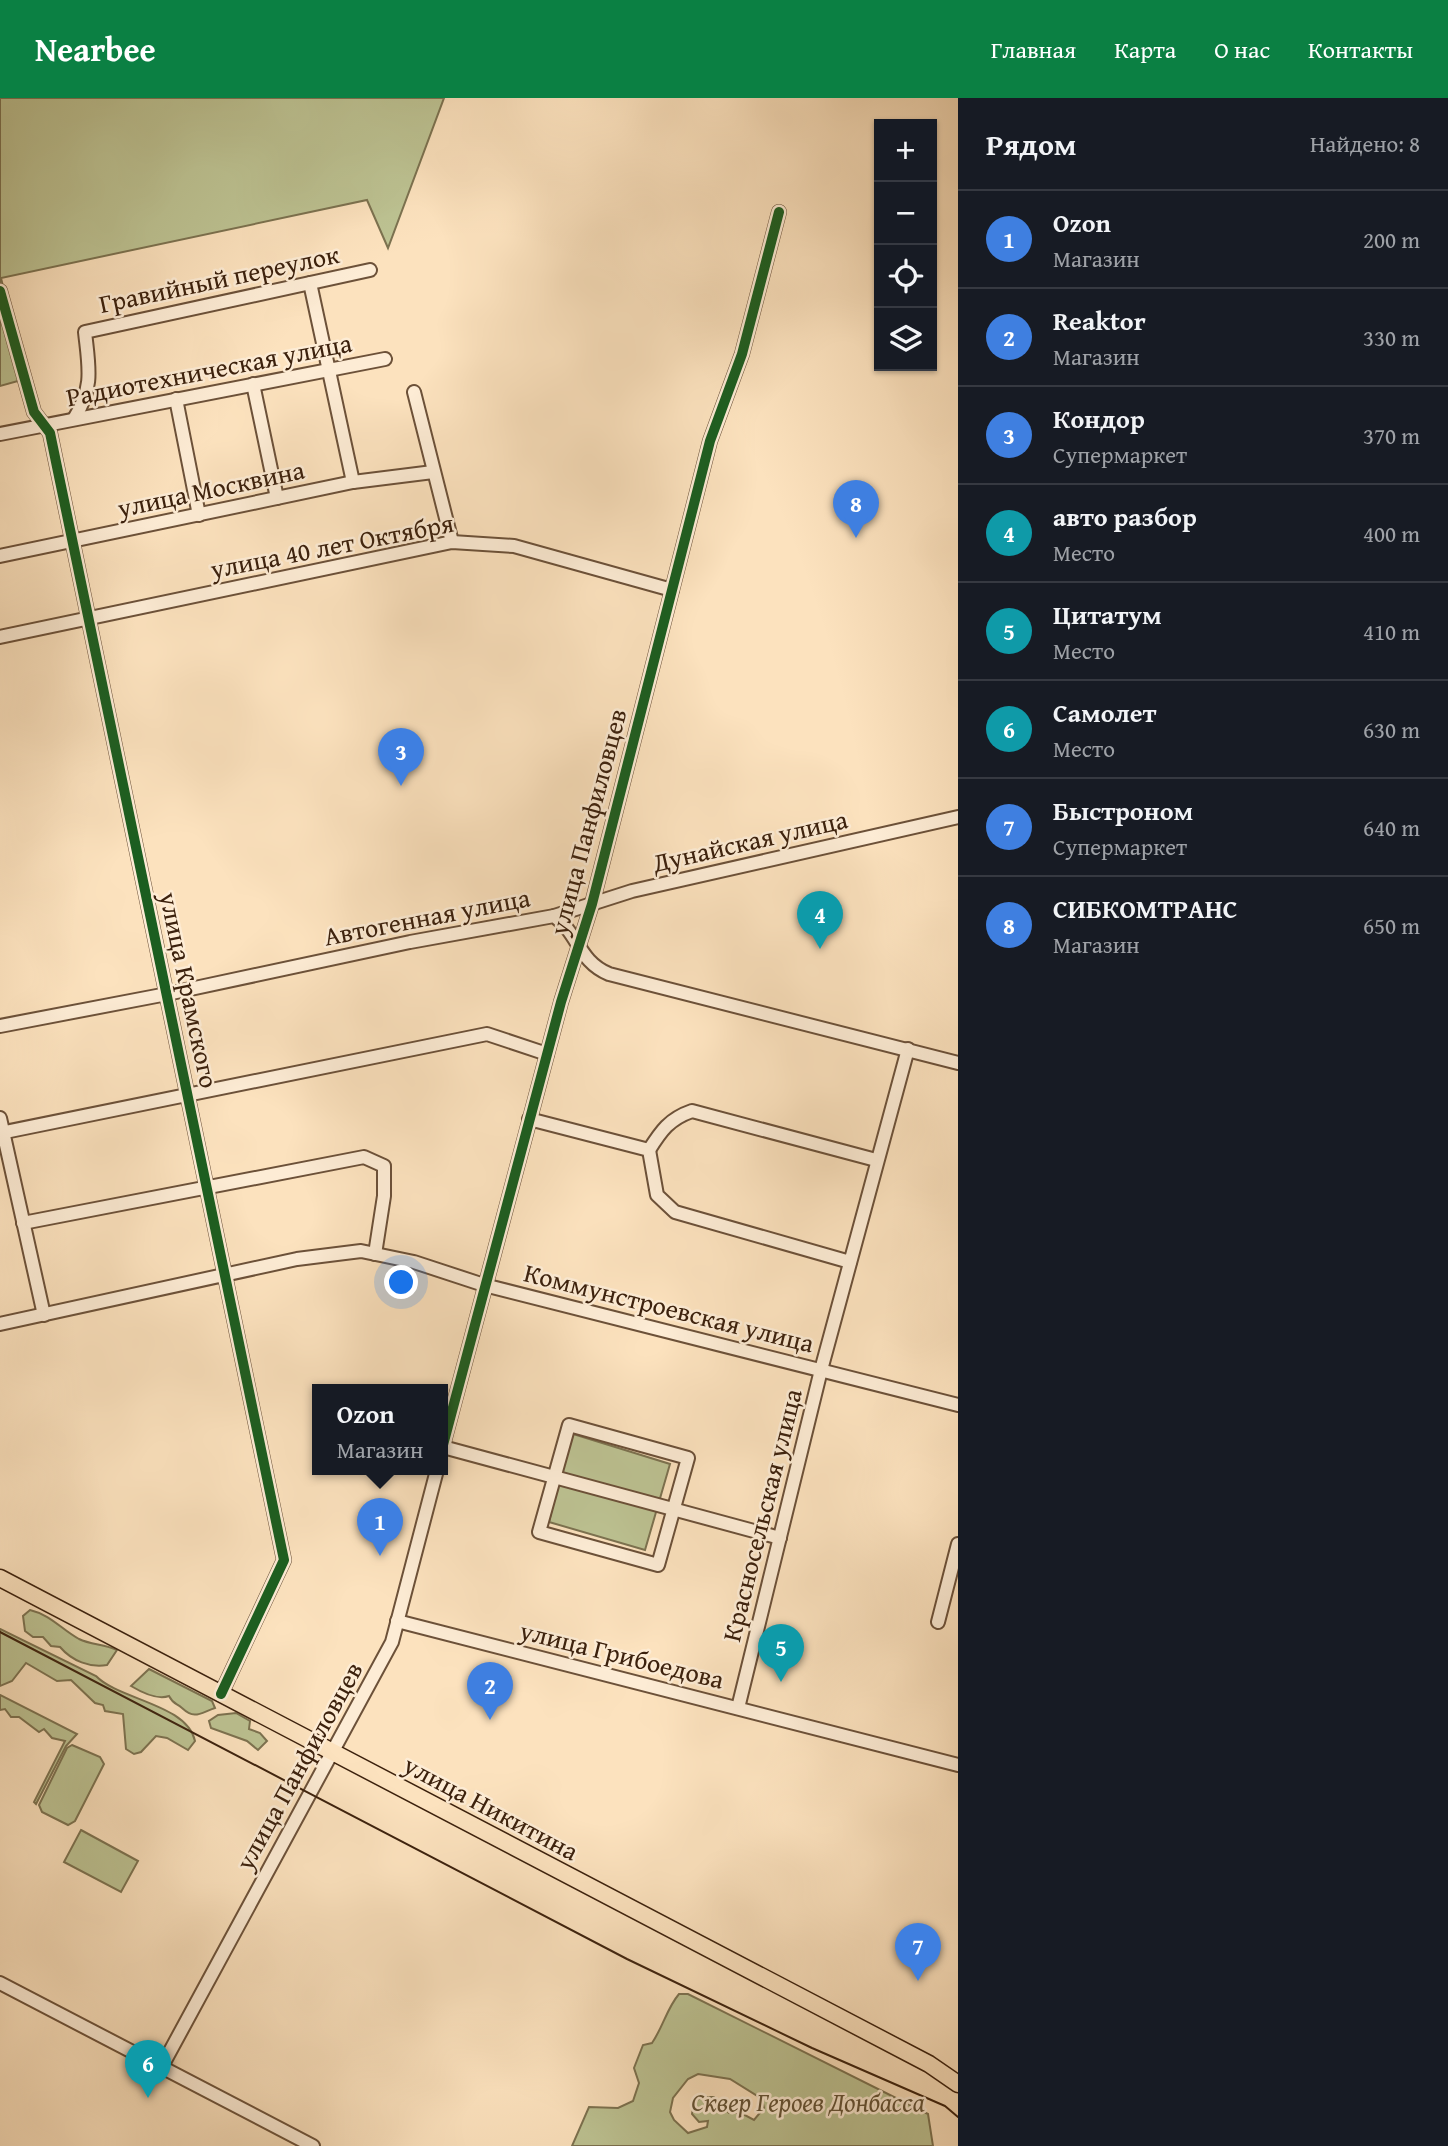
<!DOCTYPE html>
<html lang="ru">
<meta charset="utf-8">
<style>
:root{--surface:#171b24;--page:#242831;--text:#f1f3f6;--muted:#9ea1a6;--line:#363941;--accent:#0b8043}
body{margin:0;font-family:"Gentium Book Plus",serif;background:var(--page);color:var(--text)}
.controls{position:absolute;right:21px;top:21px;display:grid;overflow:hidden;border-radius:0px;box-shadow:0 2px 5px #0004}
.controls button{width:63px;height:63px;display:grid;place-items:center;padding:0;border:0;border-bottom:2px solid var(--line);background:var(--surface);color:var(--text);font:35px sans-serif}
.you{position:absolute;left:402px;top:1185px;width:24px;height:24px;margin:-18px;border:5px solid #fff;border-radius:50%;background:#1a73e8;box-shadow:0 0 0 10px #1a73e833}
.badge{display:grid;place-items:center;width:46px;height:46px;border-radius:50%;background:var(--accent);color:#fff;font-size:23px;font-weight:700}
.pin{position:absolute;translate:-50% -58px;filter:drop-shadow(0 2px 4px #0008)}
.pin::after{content:'';position:absolute;top:37px;width:24px;height:21px;background:inherit;clip-path:polygon(0 0,100% 0,50% 100%)}
.popup{position:absolute;left:312px;top:1286px;width:136px;height:91px;box-sizing:border-box;display:grid;place-content:center;border-radius:0px;background:var(--surface);filter:drop-shadow(0 2px 5px #0005);font-size:23px;white-space:nowrap;color:var(--muted)}
.popup b{font-size:26px;color:var(--text)}
.popup::after{content:'';position:absolute;left:50%;top:100%;margin-left:-14px;border:14px solid transparent;border-top-color:var(--surface)}
.list{margin:0;padding:0;list-style:none}
h2{display:flex;justify-content:space-between;align-items:center;height:91px;margin:0;padding:0 28px;font-size:30px}
h2 small{font-size:23px;font-weight:400;color:var(--muted)}
.list li{display:grid;grid-template-columns:46px 1fr auto;gap:21px;align-items:center;box-sizing:border-box;height:98px;padding:0 28px;border-top:2px solid var(--line)}
.list b{display:block;font-size:26px;white-space:nowrap}
.list p{margin:0;font-size:23px;white-space:nowrap;color:var(--muted)}
.list em{font-size:23px;font-style:normal;color:var(--muted)}
.icon{flex:none;width:38px;height:38px;fill:none;stroke:currentColor;stroke-width:2;stroke-linecap:round;stroke-linejoin:round}
.map{position:relative;flex:none;width:958px;height:2048px;overflow:hidden}
header{display:flex;align-items:center;gap:42px;box-sizing:border-box;height:98px;padding:0 35px;background:var(--accent);color:#fff}
header strong{font-size:33px}
nav{display:flex;gap:38px;margin-inline-start:auto;font-size:24px}
main{display:flex}
aside{flex:1;background:var(--surface)}
.map>svg:first-child{display:block}
</style>
<header>
<strong>Nearbee</strong>
<nav><a>Главная</a><a>Карта</a><a>О нас</a><a>Контакты</a></nav>
</header>
<main>
<div class="map">
<svg width="958" height="2048" viewBox="0 0 958 2048">
<rect width="100%" height="100%" fill="#fce2be"/>
<filter id="stains"><feTurbulence type="fractalNoise" baseFrequency=".00286" numOctaves="4"/><feColorMatrix values="0 0 0 0 .2 0 0 0 0 .09 0 0 0 0 .02 0 0 0 .5 -.17"/></filter>
<radialGradient id="worn" r=".72"><stop offset=".6" stop-color="#630" stop-opacity="0"/><stop offset="1" stop-color="#630" stop-opacity=".3"/></radialGradient>
<!-- green -->
<g fill="#bdc393" stroke="#7c7250" stroke-width="2" fill-rule="evenodd">
<polygon points="0,0 444,0 388,150 367,102 1,180 25,281 0,288"/>
<polygon points="570,1335 670,1366 645,1452 549,1424"/>
<path d="M 30,1512 C 51,1517 61,1531 79,1541 C 91,1547 104,1546 117,1552 L 107,1567 C 90,1570 72,1563 60,1549 L 51,1548 L 43,1539 L 33,1539 L 25,1533 L 23,1518 Z"/>
<path d="M 0,1531 L 96,1578 C 119,1602 187,1606 195,1643 L 188,1652 L 167,1640 L 156,1638 L 141,1654 L 134,1656 L 126,1651 L 123,1616 L 105,1613 L 103,1607 L 95,1605 L 71,1582 L 57,1583 L 26,1565 L 12,1583 L 0,1588 Z"/>
<path d="M 149,1571 L 212,1603 L 215,1610 C 200,1615 195,1622 182,1610 C 176,1605 173,1606 169,1598 C 158,1602 141,1594 131,1588 Z"/>
<polygon points="0,1597 77,1636 66,1648 36,1706 34,1704 65,1643 52,1640 44,1631 39,1634 19,1619 11,1619 5,1611 0,1612"/>
<polygon points="236,1615 250,1623 249,1631 260,1635 267,1643 258,1652 247,1643 211,1630 209,1623 218,1617"/>
<polygon points="72,1647 100,1659 104,1666 75,1723 68,1727 42,1714 39,1707 67,1650"/>
<polygon points="81,1732 138,1763 121,1794 64,1764"/>
<path d="M 679,1896 L 688,1896 L 928,2016 L 933,2048 L 572,2048 L 589,2009 L 618,2010 L 633,2003 L 639,1985 L 634,1970 L 643,1947 L 652,1945 C 663,1929 667,1910 679,1896 ZM 698,1976 L 730,1981 L 762,2001 L 764,2010 L 754,2022 L 741,2015 L 729,2015 L 714,1999 L 702,1999 L 694,2004 L 692,2016 L 699,2024 L 708,2023 L 707,2029 L 688,2035 L 674,2022 L 670,2014 L 673,2000 L 688,1981 Z"/>
</g>
<g fill="none" stroke-linecap="round" stroke-linejoin="round">
<!-- minor casing -->
<g stroke="#6c5139" stroke-width="16">
<g id="minor">
<polyline points="310,185 353,384"/>
<polyline points="0,193 34,314 50,335 284,1462 221,1596"/>
<polyline points="253,286 277,400"/>
<polyline points="414,294 452,444"/>
<polyline points="176,301 199,417"/>
<path d="M 74,321 C 94,288 89,271 85,234 L 370,172"/>
<polyline points="0,336 385,261"/>
<polyline points="0,458 353,384 433,374"/>
<polyline points="0,539 452,444 514,448 672,492"/>
<polyline points="554,818 632,793 958,719"/>
<path d="M 0,928 L 167,896 L 410,844 L 554,818 C 579,836 578,863 609,876 L 958,965"/>
<polyline points="0,1020 44,1217"/>
<polyline points="529,1021 649,1052 657,1097 675,1114 850,1164"/>
<polyline points="0,1035 487,936 547,956"/>
<path d="M 649,1052 C 661,1033 669,1021 692,1013 L 876,1062"/>
<polyline points="23,1125 364,1059 384,1068 384,1098 375,1156"/>
<polyline points="0,1226 297,1161 361,1153 414,1164 484,1187 958,1307"/>
<polygon points="569,1327 688,1360 658,1467 539,1434"/>
<polyline points="443,1347 561,904 592,806 710,343 742,256 779,114"/>
<polyline points="443,1349 780,1440"/>
<polyline points="397,1523 958,1667"/>
<polyline points="938,1524 958,1446"/>
<polyline points="738,1610 821,1272 908,951"/>
<polyline points="0,1885 313,2048"/>
<polyline points="161,1970 392,1544 437,1372"/>
</g>
</g>
<!-- major casing -->
<g stroke="#3c210d" stroke-width="19">
<polyline id="major" points="0,1480 929,1966 958,1986"/>
</g>
<!-- minor -->
<use href="#minor" stroke="#fdecd5" stroke-width="12"/>
<!-- major -->
<use href="#major" stroke="#fce2be" stroke-width="16"/>
<!-- tram -->
<polyline stroke="#3c210d" stroke-width="2" points="0,1534 627,1861 812,1950 945,2008 958,2019"/>
<!-- cycleway casing -->
<g stroke="#fdecd5" stroke-width="15">
<g id="cycleway">
<polyline points="0,193 34,314 50,335 284,1462 221,1596"/>
<polyline points="443,1347 561,904 592,806 710,343 742,256 779,114"/>
</g>
</g>
<!-- cycleway -->
<use href="#cycleway" stroke="#1b5e20" stroke-width="10"/>
</g>
<g text-anchor="middle" stroke-width="5" stroke-linejoin="round" paint-order="stroke">
<!-- street labels -->
<g font-size="26" fill="#3c210d" stroke="#fdecd5">
<text transform="translate(219 181) rotate(-12)" y="9">Гравийный переулок</text>
<text transform="translate(209 272) rotate(-11)" y="9">Радиотехническая улица</text>
<text transform="translate(211 391) rotate(-12)" y="9">улица Москвина</text>
<text transform="translate(332 448) rotate(-11)" y="9">улица 40 лет Октября</text>
<text transform="translate(588 724) rotate(-75)" y="9">улица Панфиловцев</text>
<text transform="translate(750 743) rotate(-13)" y="9">Дунайская улица</text>
<text transform="translate(427 819) rotate(-11)" y="9">Автогенная улица</text>
<text transform="translate(189 892) rotate(78)" y="9">улица Крамского</text>
<text transform="translate(669 1210) rotate(14)" y="9">Коммунстроевская улица</text>
<text transform="translate(762 1417) rotate(-76)" y="9">Красносельская улица</text>
<text transform="translate(622 1557) rotate(14)" y="9">улица Грибоедова</text>
<text transform="translate(299 1668) rotate(-61)" y="9">улица Панфиловцев</text>
<text transform="translate(491 1710) rotate(28)" y="9">улица Никитина</text>
</g>
<!-- park labels -->
<g font-size="26" font-style="italic" fill="#635235" stroke="#fdecd5">
<text x="808" y="2013">Сквер Героев Донбасса</text>
</g>
</g>
<rect width="100%" height="100%" filter="url(#stains)"/>
<rect width="100%" height="100%" fill="url(#worn)"/>
</svg>
<div class="controls">
<button>+</button>
<button>−</button>
<button><svg class="icon" aria-label="locate" viewBox="0 0 24 24"><circle cx="12" cy="12" r="6"/><path d="M12 2v4M12 18v4M2 12h4M18 12h4"/></svg></button>
<button><svg class="icon" aria-label="layers" viewBox="0 0 24 24"><path d="M12 4l9 5-9 5-9-5zM3 14l9 5 9-5"/></svg></button>
</div>
<div class="you"></div>
<div class="pin badge" style="left:380px;top:1458px;background:#3f7fe0">1</div>
<div class="popup"><b>Ozon</b>Магазин</div>
<div class="pin badge" style="left:490px;top:1622px;background:#3f7fe0">2</div>
<div class="pin badge" style="left:401px;top:688px;background:#3f7fe0">3</div>
<div class="pin badge" style="left:820px;top:851px;background:#0f9aa8">4</div>
<div class="pin badge" style="left:781px;top:1584px;background:#0f9aa8">5</div>
<div class="pin badge" style="left:148px;top:2000px;background:#0f9aa8">6</div>
<div class="pin badge" style="left:918px;top:1883px;background:#3f7fe0">7</div>
<div class="pin badge" style="left:856px;top:440px;background:#3f7fe0">8</div>
</div>
<aside>
<h2>Рядом<small>Найдено: 8</small></h2>
<ul class="list">
<li><span class="badge" style="background:#3f7fe0">1</span><div><b>Ozon</b><p>Магазин</p></div><em>200 m</em></li>
<li><span class="badge" style="background:#3f7fe0">2</span><div><b>Reaktor</b><p>Магазин</p></div><em>330 m</em></li>
<li><span class="badge" style="background:#3f7fe0">3</span><div><b>Кондор</b><p>Супермаркет</p></div><em>370 m</em></li>
<li><span class="badge" style="background:#0f9aa8">4</span><div><b>авто разбор</b><p>Место</p></div><em>400 m</em></li>
<li><span class="badge" style="background:#0f9aa8">5</span><div><b>Цитатум</b><p>Место</p></div><em>410 m</em></li>
<li><span class="badge" style="background:#0f9aa8">6</span><div><b>Самолет</b><p>Место</p></div><em>630 m</em></li>
<li><span class="badge" style="background:#3f7fe0">7</span><div><b>Быстроном</b><p>Супермаркет</p></div><em>640 m</em></li>
<li><span class="badge" style="background:#3f7fe0">8</span><div><b>СИБКОМТРАНС</b><p>Магазин</p></div><em>650 m</em></li>
</ul>
</aside>
</main>
